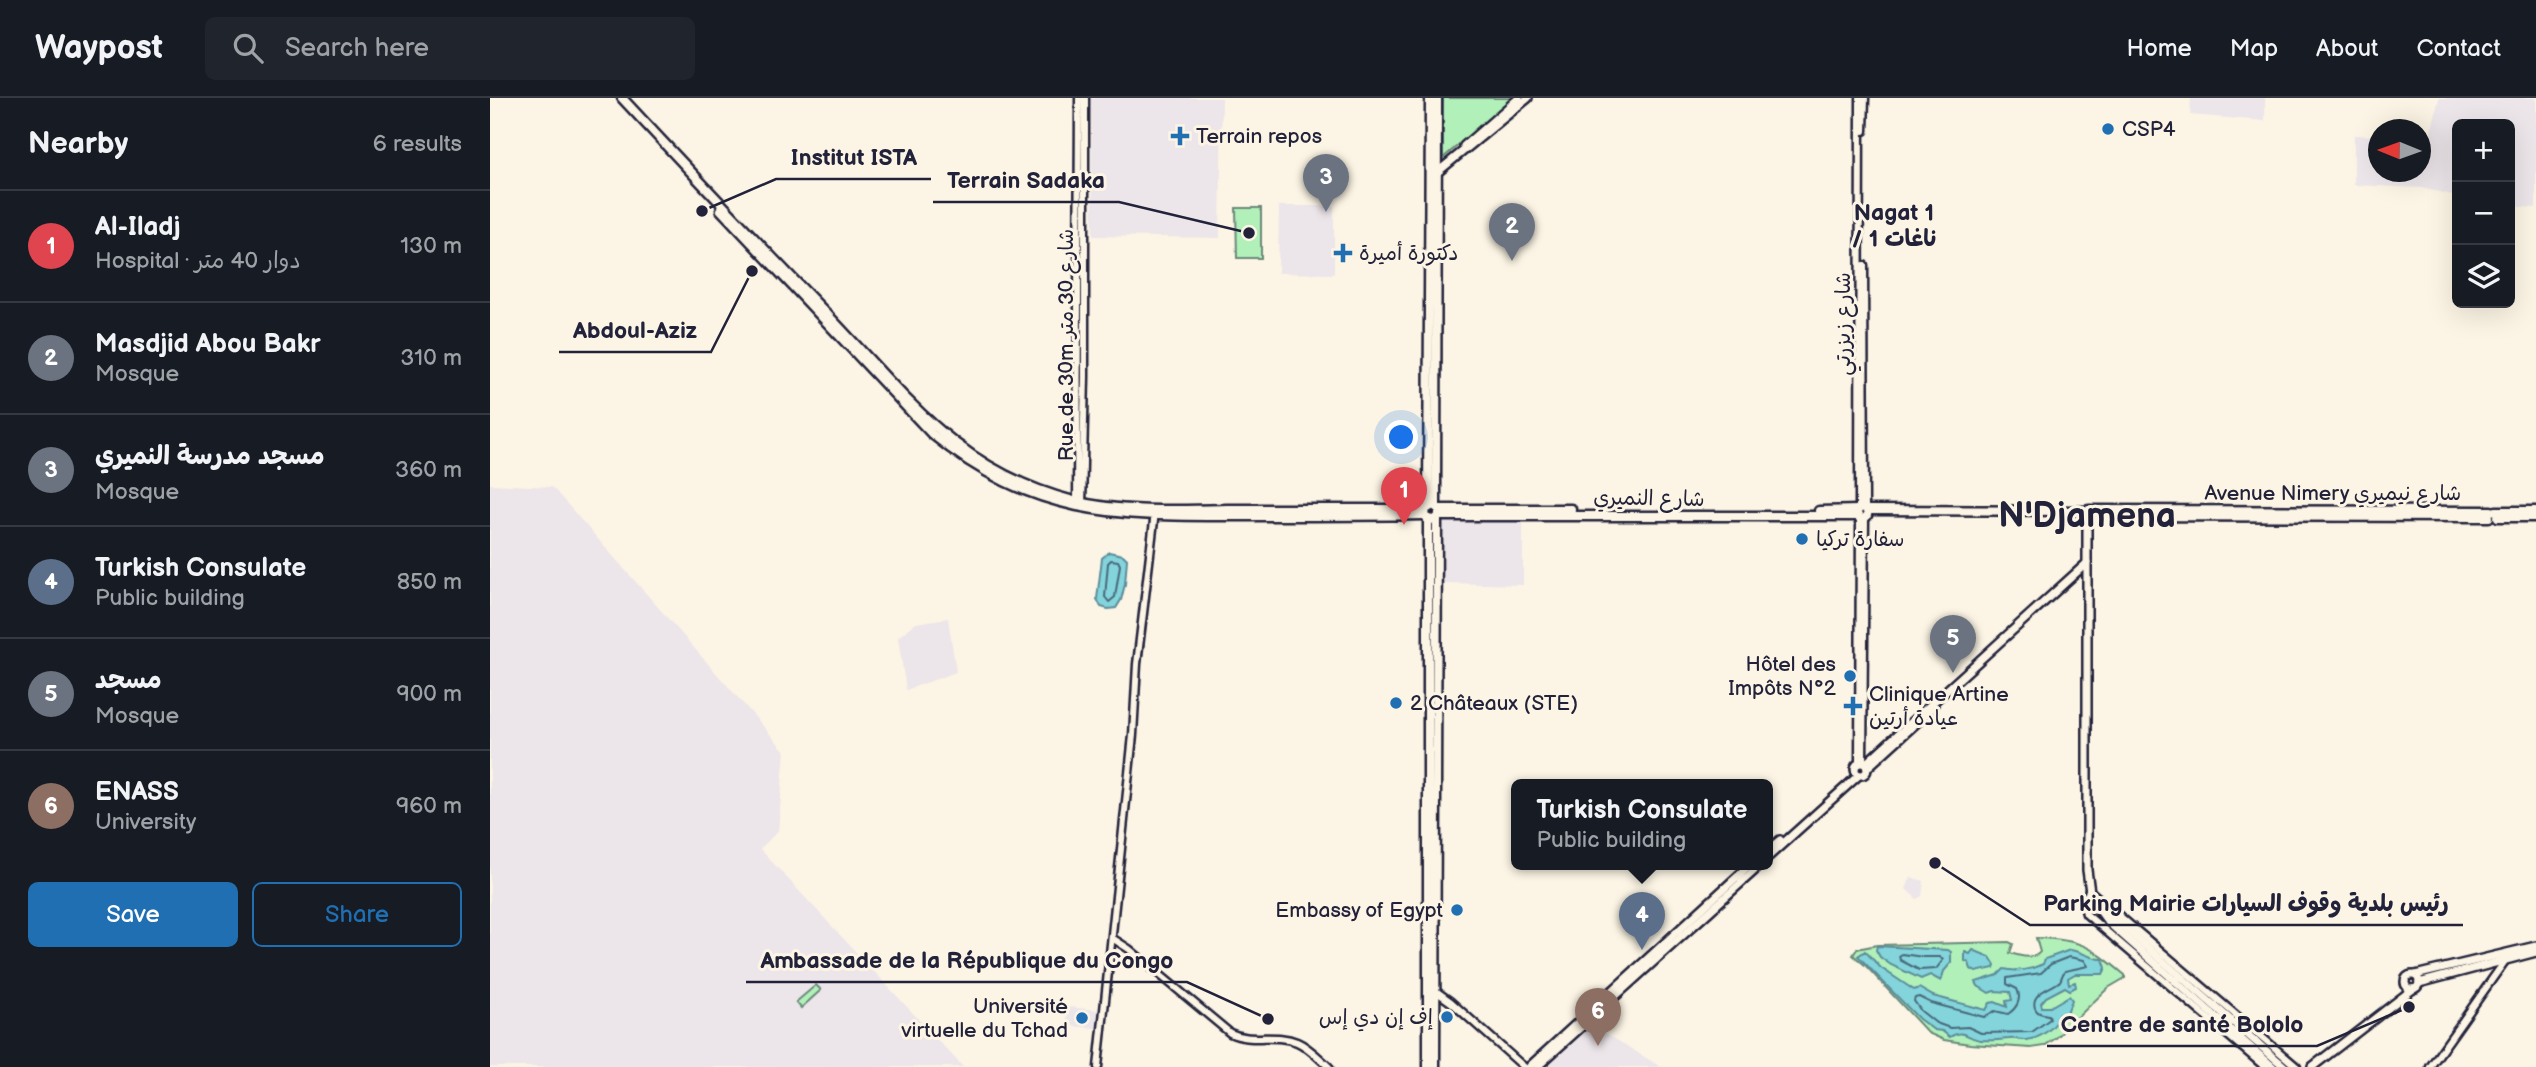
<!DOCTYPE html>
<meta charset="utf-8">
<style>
:root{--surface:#171b24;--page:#20242c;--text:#f1f3f6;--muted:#9ea1a6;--line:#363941;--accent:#1f6fb2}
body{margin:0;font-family:"Balsamiq Sans","Playpen Sans Arabic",sans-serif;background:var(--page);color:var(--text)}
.controls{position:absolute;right:21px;top:21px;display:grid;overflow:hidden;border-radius:10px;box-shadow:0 7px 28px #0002}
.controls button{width:63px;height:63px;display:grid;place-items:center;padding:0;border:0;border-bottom:2px solid var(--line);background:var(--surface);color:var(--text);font:35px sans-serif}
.compass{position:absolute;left:1878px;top:21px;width:63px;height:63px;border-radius:50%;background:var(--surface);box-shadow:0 7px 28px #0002;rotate:271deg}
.you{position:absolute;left:912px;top:340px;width:24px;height:24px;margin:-18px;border:5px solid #fff;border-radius:50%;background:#1a73e8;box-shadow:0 0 0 10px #1a73e833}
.badge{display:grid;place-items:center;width:46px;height:46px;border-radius:50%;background:var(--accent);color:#fff;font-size:23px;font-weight:700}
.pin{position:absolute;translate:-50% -58px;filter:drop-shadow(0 2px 4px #0008)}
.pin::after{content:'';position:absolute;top:37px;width:24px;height:21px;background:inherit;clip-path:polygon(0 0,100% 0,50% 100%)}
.popup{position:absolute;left:1021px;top:681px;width:262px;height:91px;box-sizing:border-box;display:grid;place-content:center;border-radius:10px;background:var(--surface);filter:drop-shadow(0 2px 5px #0005);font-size:23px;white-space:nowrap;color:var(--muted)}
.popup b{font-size:26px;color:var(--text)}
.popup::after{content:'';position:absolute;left:50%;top:100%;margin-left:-14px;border:14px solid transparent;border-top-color:var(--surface)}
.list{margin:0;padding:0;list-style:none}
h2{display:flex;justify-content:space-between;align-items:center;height:91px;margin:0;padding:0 28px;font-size:30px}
h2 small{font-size:23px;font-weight:400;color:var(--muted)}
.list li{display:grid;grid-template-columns:46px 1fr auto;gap:21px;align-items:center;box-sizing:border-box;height:112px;padding:0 28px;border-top:2px solid var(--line)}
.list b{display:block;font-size:26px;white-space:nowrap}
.list p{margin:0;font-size:23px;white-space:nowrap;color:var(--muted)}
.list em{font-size:23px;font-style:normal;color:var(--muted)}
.actions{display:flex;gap:14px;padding:21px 28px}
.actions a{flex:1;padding:16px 0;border:2px solid var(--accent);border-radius:10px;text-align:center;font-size:24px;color:var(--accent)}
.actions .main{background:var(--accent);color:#fff}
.icon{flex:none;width:38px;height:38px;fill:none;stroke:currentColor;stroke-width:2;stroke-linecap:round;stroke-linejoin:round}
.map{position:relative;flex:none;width:2046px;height:969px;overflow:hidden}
header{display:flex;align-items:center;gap:42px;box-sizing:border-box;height:98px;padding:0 35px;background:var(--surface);border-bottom:2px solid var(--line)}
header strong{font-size:33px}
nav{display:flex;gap:38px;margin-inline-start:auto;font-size:24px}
.search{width:490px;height:63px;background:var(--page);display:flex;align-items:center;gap:18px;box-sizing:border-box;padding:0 24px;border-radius:10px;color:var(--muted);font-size:26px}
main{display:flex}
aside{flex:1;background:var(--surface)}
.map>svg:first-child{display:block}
</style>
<header>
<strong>Waypost</strong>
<div class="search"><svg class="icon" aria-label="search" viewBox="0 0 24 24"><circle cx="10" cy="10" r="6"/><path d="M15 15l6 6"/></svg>Search here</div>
<nav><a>Home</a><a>Map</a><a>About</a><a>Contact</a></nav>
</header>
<main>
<aside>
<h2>Nearby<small>6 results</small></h2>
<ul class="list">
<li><span class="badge" style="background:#e0444e">1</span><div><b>Al-Iladj</b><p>Hospital · دوار 40 متر</p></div><em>130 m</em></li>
<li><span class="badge" style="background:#6b7280">2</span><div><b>Masdjid Abou Bakr</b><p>Mosque</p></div><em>310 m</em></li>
<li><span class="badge" style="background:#6b7280">3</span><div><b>مسجد مدرسة النميري</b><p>Mosque</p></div><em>360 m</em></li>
<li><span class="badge" style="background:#5c6f8a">4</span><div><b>Turkish Consulate</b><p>Public building</p></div><em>850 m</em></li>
<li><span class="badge" style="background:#6b7280">5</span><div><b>مسجد</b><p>Mosque</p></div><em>900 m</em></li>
<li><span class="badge" style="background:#8d6e63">6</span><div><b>ENASS</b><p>University</p></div><em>960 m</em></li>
</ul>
<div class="actions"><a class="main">Save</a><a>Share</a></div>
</aside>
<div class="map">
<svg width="2046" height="969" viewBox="0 0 2046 969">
<rect width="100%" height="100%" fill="#fcf5e5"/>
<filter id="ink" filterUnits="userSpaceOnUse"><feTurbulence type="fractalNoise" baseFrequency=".0143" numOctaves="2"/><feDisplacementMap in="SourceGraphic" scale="14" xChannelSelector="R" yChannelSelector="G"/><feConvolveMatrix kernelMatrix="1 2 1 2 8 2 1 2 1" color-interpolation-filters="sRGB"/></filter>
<g filter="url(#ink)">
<!-- built -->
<g fill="#ece5e9">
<polygon points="601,0 732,0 730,140 603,138"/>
<polygon points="1701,0 1775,0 1775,23 1700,17"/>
<polygon points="1949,0 2046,0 2046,110 2020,108 2020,26 1967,26 1967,98 1931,90 1864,87 1864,37 1888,38 1888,74 1930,74 1931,39 1940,39"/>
<polygon points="789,108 844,108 844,176 788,175"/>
<polygon points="0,386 62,389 295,653 288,733 270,751 473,969 0,969"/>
<polygon points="1033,423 1033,487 953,485 954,424"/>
<polygon points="458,520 466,574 416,592 408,539 426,525"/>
<polygon points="1421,779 1434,783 1432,798 1427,801 1416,791"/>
<polygon points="578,909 608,912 607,930 576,928"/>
<polygon points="1102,927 1171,969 1057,969"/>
</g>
<!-- green -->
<g fill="#b1f0b8" stroke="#6a897a" stroke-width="2">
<polygon points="953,0 1024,0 953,60"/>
<polygon points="771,110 771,160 747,160 746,110"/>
<path d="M 1546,840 C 1592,841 1601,849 1635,877 L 1635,880 L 1618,890 L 1566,940 L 1554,948 L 1541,950 L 1480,946 L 1454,942 L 1438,935 L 1376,868 L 1363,857 L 1367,851 L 1387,847 L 1519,844 L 1523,846 L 1520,855 C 1529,858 1544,862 1550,854 Z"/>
<polygon points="326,887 331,892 311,910 306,904"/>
</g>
<!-- water -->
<g fill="#83d4db" stroke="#5c8d9b" stroke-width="2">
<polygon points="619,454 633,457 637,461 635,486 631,502 626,510 618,511 611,509 607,501 612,460"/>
<polygon points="1387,848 1458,852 1461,854 1461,865 1454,873 1451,883 1440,877 1431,881 1401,867 1390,859 1386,852"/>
<polygon points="1483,852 1500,859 1505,867 1504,870 1486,874 1481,871 1479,865 1475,863 1475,854 1480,856"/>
<path d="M 1580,852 C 1592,853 1602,862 1613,861 L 1616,870 L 1613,876 L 1585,876 L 1578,880 L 1579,886 L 1585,884 L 1586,889 L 1580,892 L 1575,889 L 1556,899 L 1551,905 L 1552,909 L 1560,909 L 1579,898 L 1582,902 L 1576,917 L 1569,916 C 1568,929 1549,941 1536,942 C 1531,942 1525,940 1519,941 C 1510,942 1501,943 1491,942 C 1478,941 1474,930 1460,939 L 1452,933 L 1444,932 L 1429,921 L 1368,858 L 1375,853 L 1391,870 L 1424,892 L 1429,890 L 1443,898 L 1496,912 L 1500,905 L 1505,904 L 1517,909 L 1516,903 L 1522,902 L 1520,894 L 1504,893 L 1499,895 L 1488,888 L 1486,884 L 1508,877 L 1514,871 C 1526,874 1541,872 1553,866 L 1555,861 Z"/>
</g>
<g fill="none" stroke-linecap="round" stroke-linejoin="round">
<!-- shore -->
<g stroke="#49697b" stroke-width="2">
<polygon points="621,462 628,463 630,467 625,499 619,504 615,499 618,465"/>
<polygon points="1412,856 1433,859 1450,859 1453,862 1446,871 1429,872 1410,862 1409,858"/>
<path d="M 1579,859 L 1594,862 L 1598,868 L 1575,873 C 1572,876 1572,880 1570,883 C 1563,890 1540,894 1545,910 C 1547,916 1553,916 1559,917 L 1560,921 L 1542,934 L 1491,935 L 1478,929 L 1460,930 L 1446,925 L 1431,913 L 1424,903 L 1425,900 L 1429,899 L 1441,905 L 1494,919 L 1505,913 L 1518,916 C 1527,910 1532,901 1527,891 L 1517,886 L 1517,880 L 1551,875 L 1561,866 Z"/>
</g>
<!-- tertiary casing -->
<g stroke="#22223b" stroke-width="11">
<g id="tertiary">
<polyline points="1374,33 1375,0"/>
<polyline points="1374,167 1375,410"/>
<polyline points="587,408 589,0"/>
<polyline points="592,408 595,279 595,0"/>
<polyline points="1369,410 1370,0"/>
<polyline points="1369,665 1370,420"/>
<polyline points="1373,665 1375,419"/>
<path d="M 622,840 L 639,851 L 740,935 C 761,945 786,935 807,944 C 819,949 830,961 839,969"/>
<polyline points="943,891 961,904 1034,969"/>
<polyline points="608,969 643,637 647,566 665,414"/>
<polyline points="1775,969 1596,816 1594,808 1599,792 1807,969"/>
<polyline points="1940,969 2015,863"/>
</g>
</g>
<!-- secondary casing -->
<g stroke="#22223b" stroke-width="12">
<g id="secondary">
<polyline points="974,48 1029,0"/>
<polyline points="944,77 1038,0"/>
<polyline points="1597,422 1597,772 1601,801 1618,824 1783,969"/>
<circle cx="1371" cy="671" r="6"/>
<polyline points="1375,666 1597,465"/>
<polyline points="1377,670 1444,609"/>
<polyline points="1278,752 1290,742"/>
<polyline points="1278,759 1369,677"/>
<polyline points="1269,768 1271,766"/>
<polyline points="1614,816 1622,819 1795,969"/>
<circle cx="1922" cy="884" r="7"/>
<polyline points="1925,877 2046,848"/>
<polyline points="1929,885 2046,854"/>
<polyline points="1040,968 1260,767"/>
<polyline points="1047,969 1264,773"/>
<polyline points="1822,969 1923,891"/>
</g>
</g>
<!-- primary casing -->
<g stroke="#22223b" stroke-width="13">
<g id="primary">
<path d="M 132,0 C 198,71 265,142 332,211 C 414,295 463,372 584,403 C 634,415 686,412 737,411 C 799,411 861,411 922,411 L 936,411 L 943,407 L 949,411 L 949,418 L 945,422 L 938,421 L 935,417 L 936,411"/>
<path d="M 231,112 L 442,336 C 545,420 629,418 754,418 C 814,418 875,418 935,417"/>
<polyline points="946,407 947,0"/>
<polyline points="938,408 940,0"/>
<circle cx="1372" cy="415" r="5.5"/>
<polyline points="949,411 1081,411"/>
<polyline points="1377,412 1594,413"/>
<polyline points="1601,412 2001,413"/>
<polyline points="1329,413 1368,412"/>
<polyline points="2006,413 2046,413"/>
<polyline points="949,418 1368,418"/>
<polyline points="1602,418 1599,412 1593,414 1593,419 1597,422 1607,418 1999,419"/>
<polyline points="2008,419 2046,419"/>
<polyline points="938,969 938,421"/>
<polyline points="945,969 947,421"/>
</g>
</g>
<!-- tertiary -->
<use href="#tertiary" stroke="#fcf5e5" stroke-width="6"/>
<!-- secondary -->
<use href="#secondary" stroke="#fcf5e5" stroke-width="7"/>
<!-- primary -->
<use href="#primary" stroke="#fcf5e5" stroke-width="8"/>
</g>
</g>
<!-- markers -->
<g fill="#1f6fb2" stroke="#fcf5e5" stroke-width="2.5">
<circle cx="1618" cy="31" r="7"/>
<path d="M686.5 27.5h7v7h7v7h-7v7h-7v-7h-7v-7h7z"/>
<path d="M849.5 144.5h7v7h7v7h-7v7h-7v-7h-7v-7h7z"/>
<circle cx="1312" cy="441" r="7"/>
<circle cx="1360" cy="578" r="7"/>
<circle cx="906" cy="605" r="7"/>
<path d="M1359.5 597.5h7v7h7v7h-7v7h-7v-7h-7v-7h7z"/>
<circle cx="967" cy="812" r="7"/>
<circle cx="957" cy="919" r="7"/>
<circle cx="592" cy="920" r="7"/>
</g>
<g text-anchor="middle" stroke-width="6" stroke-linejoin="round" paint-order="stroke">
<!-- poi labels -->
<g font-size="21" fill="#22223b" stroke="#fcf5e5" text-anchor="start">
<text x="1632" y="38">CSP4</text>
<text x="706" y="45">Terrain repos</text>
<text x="869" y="162">دكتورة أميرة</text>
<text x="1326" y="448">سفارة تركيا</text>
<text x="1346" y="573" text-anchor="end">Hôtel des<tspan x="1346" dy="24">Impôts N°2</tspan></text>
<text x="1379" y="603">Clinique Artine<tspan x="1379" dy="24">عيادة أرتين</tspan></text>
<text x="920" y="612">2 Châteaux (STE)</text>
<text x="953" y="819" text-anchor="end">Embassy of Egypt</text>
<text x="578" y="915" text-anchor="end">Université<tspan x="578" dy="24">virtuelle du Tchad</tspan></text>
<text x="943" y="926" text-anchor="end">إف إن دي إس</text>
</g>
<!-- street labels -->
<g font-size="21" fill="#22223b" stroke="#fcf5e5">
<text transform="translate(1353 226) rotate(-90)" y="7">شارع زيزرتي</text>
<text transform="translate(576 247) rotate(-90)" y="7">Rue de 30m شارع 30 متر</text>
<text x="1843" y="402">Avenue Nimery شارع نيميري</text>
<text transform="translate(1159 400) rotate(1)" y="7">شارع النميري</text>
</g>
<!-- neighbourhood labels -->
<g font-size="23" font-weight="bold" fill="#22223b" stroke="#fcf5e5">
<text x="1404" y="122">Nagat 1<tspan x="1404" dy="26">/ ناغات 1</tspan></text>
</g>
<!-- town labels -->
<g font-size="35" font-weight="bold" fill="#22223b" stroke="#fcf5e5">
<text x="1597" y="429">N'Djamena</text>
</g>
</g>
<!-- callouts -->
<path fill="none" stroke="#22223b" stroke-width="2.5" d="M212 113L286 81H441M759 135L629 104H443M262 173L221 254H69M1445 765L1540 827H1973M778 921L697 884H256M1919 909L1827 948H1557"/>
<g fill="#22223b" stroke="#fcf5e5" stroke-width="2.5">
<circle cx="212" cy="113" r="7"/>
<circle cx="759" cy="135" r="7"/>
<circle cx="262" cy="173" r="7"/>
<circle cx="1445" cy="765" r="7"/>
<circle cx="778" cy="921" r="7"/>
<circle cx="1919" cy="909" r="7"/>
</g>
<g font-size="23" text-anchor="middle" font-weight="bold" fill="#22223b" stroke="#fcf5e5" stroke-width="6" stroke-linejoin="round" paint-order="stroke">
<text x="364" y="67">Institut ISTA</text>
<text x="536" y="90">Terrain Sadaka</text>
<text x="145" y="240">Abdoul-Aziz</text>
<text x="1756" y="813">Parking Mairie رئيس بلدية وقوف السيارات</text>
<text x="477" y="870">Ambassade de la République du Congo</text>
<text x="1692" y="934">Centre de santé Bololo</text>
</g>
</svg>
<div class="controls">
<button>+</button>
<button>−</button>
<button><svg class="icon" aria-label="layers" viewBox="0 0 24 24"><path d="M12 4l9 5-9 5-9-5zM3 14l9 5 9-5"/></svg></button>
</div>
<svg class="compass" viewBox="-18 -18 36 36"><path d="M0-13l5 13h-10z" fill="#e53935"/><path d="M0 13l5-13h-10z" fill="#9ea1a6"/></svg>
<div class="you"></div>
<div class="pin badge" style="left:914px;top:427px;background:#e0444e">1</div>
<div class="pin badge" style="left:1022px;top:163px;background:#6b7280">2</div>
<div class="pin badge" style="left:836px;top:114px;background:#6b7280">3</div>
<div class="pin badge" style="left:1152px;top:852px;background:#5c6f8a">4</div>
<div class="popup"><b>Turkish Consulate</b>Public building</div>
<div class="pin badge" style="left:1463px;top:575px;background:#6b7280">5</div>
<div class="pin badge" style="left:1108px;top:948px;background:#8d6e63">6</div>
</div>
</main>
